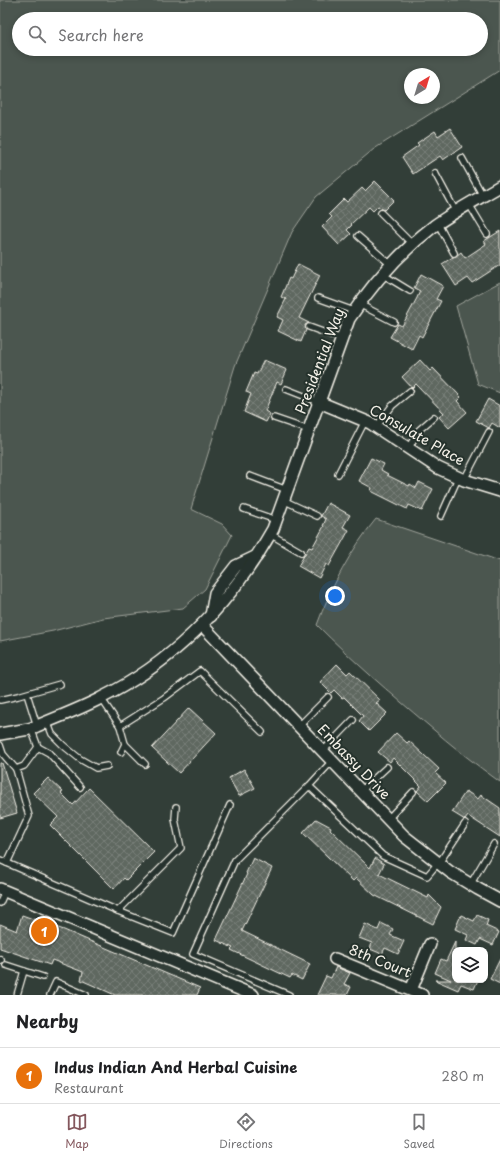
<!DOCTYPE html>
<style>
:root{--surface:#fff;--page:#f6f6f6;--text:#202124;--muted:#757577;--line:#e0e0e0;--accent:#84575d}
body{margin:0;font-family:"Playpen Sans",sans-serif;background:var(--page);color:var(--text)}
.controls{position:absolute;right:12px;bottom:12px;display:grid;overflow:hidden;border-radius:8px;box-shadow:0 2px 6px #0003}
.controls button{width:36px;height:36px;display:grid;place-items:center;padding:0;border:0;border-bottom:1px solid var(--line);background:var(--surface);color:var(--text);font:20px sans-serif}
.compass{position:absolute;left:404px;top:68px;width:36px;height:36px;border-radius:50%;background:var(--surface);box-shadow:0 2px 6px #0003;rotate:38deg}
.you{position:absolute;left:335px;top:596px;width:14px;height:14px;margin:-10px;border:3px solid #fff;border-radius:50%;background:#1a73e8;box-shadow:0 0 0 6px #1a73e833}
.badge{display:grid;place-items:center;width:26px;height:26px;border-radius:50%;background:var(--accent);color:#fff;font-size:13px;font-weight:700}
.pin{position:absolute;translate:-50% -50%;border:2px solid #fff;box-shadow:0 1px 4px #0006}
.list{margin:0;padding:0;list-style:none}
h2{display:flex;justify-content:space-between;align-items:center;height:52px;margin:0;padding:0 16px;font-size:17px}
h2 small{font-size:13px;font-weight:400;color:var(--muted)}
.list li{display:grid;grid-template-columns:26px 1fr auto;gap:12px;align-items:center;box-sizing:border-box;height:56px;padding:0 16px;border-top:1px solid var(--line)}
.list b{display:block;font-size:15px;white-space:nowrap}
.list p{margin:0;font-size:13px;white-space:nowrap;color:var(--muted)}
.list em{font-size:13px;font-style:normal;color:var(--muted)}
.icon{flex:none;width:22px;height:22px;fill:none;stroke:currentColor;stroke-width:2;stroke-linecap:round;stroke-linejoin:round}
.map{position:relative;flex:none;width:500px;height:995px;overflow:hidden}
.search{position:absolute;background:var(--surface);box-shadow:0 2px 6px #0003;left:12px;right:12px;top:12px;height:44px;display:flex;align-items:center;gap:10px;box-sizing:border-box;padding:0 14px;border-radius:22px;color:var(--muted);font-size:15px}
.sheet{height:108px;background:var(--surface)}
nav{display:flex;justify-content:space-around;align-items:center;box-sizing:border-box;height:56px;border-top:1px solid var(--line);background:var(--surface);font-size:11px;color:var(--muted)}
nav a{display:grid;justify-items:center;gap:2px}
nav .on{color:var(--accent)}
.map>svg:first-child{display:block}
</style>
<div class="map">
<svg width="500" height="995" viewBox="0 0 500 995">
<defs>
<pattern id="building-cross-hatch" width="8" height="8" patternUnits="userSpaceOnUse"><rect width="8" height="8" fill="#5f6861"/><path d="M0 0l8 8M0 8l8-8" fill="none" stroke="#777e78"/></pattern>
</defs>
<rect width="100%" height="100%" fill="#323e38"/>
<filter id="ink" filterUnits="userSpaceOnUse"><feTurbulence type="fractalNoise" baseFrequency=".025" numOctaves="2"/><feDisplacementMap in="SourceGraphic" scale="8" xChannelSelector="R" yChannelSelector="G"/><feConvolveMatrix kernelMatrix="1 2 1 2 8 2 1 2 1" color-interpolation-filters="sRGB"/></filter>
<g filter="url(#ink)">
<!-- grass -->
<g fill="#4c564f" stroke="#a0a49c" fill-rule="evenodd">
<path d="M 0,0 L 500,0 L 500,70 L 374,149 L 316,197 L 292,232 L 235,366 L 191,509 L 222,524 L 232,535 L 205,589 L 183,608 L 103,618 L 53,631 L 0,641 ZM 19,19 L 481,19 L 481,49 L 19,49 ZM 410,74 L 434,74 L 434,98 L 410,98 Z"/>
<polygon points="500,282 500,393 478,384 456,306"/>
<path d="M 376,519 L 500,561 L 500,782 C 475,764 451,745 428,725 C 390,693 352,660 317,625 C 330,589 351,549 376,519 Z"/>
</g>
<!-- building -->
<g fill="url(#building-cross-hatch)" stroke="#f4f1e8">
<polygon points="450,128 462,147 443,160 440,156 413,174 402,157 419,145 417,143 435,131 438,136"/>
<polygon points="375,181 394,200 384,210 378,206 373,211 369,207 351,224 352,225 347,230 351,234 339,245 322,227 332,217 329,214 344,199 347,202 362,188 365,191"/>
<polygon points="500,231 500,265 472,283 468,278 456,286 442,264 453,257 456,256 461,252 465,258 486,244 484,241"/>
<polygon points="298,264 320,275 299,318 309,323 305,325 306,330 301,342 278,331 283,320 277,317 286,299 281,297 289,278 291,279"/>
<polygon points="421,274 443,286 436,299 441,301 422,337 419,335 412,349 390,337 398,324 402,326 417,298 420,291 414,288"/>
<polygon points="264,360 287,370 281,384 277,382 265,411 270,414 266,422 244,412 251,394 246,392 254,373 257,374"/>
<polygon points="420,360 430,371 433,368 461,397 457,401 467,412 449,428 439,417 444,413 416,384 412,388 402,377"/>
<polygon points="488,399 500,406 500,428 492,423 489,428 476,421"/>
<polygon points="371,458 384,464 381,470 388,474 387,475 409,486 410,484 416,488 419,482 433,489 422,511 409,505 407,509 371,491 372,488 359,481"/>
<polygon points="328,503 350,515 343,527 349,530 329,566 326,564 319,578 298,566 309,547 312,548 324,526 323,526 326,519 321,516"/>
<polygon points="337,664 347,674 350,671 380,700 376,703 387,713 369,731 359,721 363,716 344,697 342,698 334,690 331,693 320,682"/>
<polygon points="189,708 216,733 179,773 152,748"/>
<polygon points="396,733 407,743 409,741 439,769 435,773 446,783 428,801 417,791 421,786 393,758 390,762 378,752"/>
<polygon points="0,763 2,763 17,813 0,818"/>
<polygon points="244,769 255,788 239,796 229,778"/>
<polygon points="48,778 63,792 61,793 73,805 89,788 154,852 126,880 124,878 114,889 50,825 58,817 33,793"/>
<polygon points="466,791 478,799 481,795 500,808 500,837 468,816 465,820 452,812"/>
<polygon points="316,819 331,827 330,829 370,868 375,858 384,864 379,874 428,898 429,895 441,907 433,924 374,895 356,878 353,881 303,833"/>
<polygon points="253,858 272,868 242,931 310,964 302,980 292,975 290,978 231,950 233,948 216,940 247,874 246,873"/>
<polygon points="22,915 64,930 200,988 197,995 115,995 81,980 83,972 52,960 50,965 0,948 0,924 17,931"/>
<polygon points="461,915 474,921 477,915 488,920 486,926 499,932 493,945 480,939 477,945 466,940 468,935 455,929"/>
<polygon points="381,923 393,929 390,935 404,941 398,954 385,948 382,954 370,949 372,943 359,938 365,924 378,930"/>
<polygon points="455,942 455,980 478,980 474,989 461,984 458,990 435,980 451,980 435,973 441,959 446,961"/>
<polygon points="500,959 500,984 490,979"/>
<polygon points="336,967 350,973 344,984 351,987 347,995 317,995 326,976 331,978"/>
</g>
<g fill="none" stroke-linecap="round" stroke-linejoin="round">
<!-- service casing -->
<g stroke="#f4f1e8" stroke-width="8">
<g id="service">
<polyline points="462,158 483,196"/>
<polyline points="435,173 456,212"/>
<polyline points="469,204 487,234"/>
<polyline points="381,213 412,244"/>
<polyline points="438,224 454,253"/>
<polyline points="358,236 391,265"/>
<polyline points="382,274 410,291"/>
<polyline points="318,298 354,311"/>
<polyline points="359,304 394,322"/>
<polyline points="309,327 342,339"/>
<polyline points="286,389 319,402"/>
<polyline points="274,418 309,430"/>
<polyline points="376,427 392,406 410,391"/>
<polyline points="408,449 419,430 434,417"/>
<polyline points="338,474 365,421"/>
<polyline points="250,476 287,490"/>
<polyline points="464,480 489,432"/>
<polyline points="283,500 317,516"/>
<polyline points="244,509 276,520"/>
<polyline points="441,516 458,478"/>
<polyline points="270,534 301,552"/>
<polyline points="27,694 37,726"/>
<polyline points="101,698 120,726 164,698 200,671 262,732"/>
<polyline points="0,700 18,696 60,684"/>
<polyline points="47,721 52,734 64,746 80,759 96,768 107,766"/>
<polyline points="120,726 125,744 121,752"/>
<polyline points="299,726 328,697"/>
<polyline points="125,744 145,764"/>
<polyline points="0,745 3,754 16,769 24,766 38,747 31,728"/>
<polyline points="38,747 49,753 80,787"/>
<polyline points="323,751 353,720"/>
<polyline points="332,761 309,786 383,856 427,876 438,863"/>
<polyline points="361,791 387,767"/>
<polyline points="388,819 413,792"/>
<polyline points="0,860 7,863 29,816 16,769"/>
<polyline points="7,863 118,911 181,848 175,819 176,807"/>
<polyline points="439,863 465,824"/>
<polyline points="470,885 494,844"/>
<polyline points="0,903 5,891"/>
<polyline points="118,911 173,933 230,805"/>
<polyline points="0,959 1,960"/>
<polyline points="6,965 43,977"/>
<polyline points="17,995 24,971"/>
<polyline points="50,995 56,982 86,995"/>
<polyline points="289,995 193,954 235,860 309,786"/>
</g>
</g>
<!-- minor casing -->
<g stroke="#f4f1e8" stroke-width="14">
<g id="minor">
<polyline points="319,402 370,423 438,468 464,480 500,491"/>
<polyline points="211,616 215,593 236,566 257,556"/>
<polyline points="202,625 404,836 450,872 478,889 500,901"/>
<path d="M 0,734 L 29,729 L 37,726 C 58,717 80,709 101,698 C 176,661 232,601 273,529 L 349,319 C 372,284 400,252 434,226 C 455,211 478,199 500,186"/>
<polyline points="0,889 253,995"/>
<polyline points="335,959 422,995"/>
<polyline points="411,990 430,944"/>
</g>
</g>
<!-- service -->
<use href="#service" stroke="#26332d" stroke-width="5.5"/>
<!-- minor -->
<use href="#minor" stroke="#26332d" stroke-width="11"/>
</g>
</g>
<g text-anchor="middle" stroke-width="4" stroke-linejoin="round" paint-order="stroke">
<!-- street labels -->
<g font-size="14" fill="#f4f1e8" stroke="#26332d">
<text transform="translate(320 361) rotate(-69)" y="5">Presidential Way</text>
<text transform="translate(417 435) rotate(30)" y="5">Consulate Place</text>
<text transform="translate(354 762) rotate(46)" y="5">Embassy Drive</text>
<text transform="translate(380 961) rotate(22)" y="5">8th Court</text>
</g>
</g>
</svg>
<div class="controls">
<button><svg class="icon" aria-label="layers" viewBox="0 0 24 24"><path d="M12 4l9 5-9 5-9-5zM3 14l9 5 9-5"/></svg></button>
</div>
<svg class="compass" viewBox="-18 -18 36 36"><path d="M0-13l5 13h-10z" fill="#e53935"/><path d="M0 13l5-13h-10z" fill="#757577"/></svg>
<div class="you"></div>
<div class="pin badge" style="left:44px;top:931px;background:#e8710a">1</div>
<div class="search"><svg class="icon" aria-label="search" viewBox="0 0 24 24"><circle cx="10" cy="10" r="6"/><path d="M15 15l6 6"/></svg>Search here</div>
</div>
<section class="sheet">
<h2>Nearby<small></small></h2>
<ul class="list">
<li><span class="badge" style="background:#e8710a">1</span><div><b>Indus Indian And Herbal Cuisine</b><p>Restaurant</p></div><em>280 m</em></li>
</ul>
</section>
<nav>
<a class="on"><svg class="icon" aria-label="map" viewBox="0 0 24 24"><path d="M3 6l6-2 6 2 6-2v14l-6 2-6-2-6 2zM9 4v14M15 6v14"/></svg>Map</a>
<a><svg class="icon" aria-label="directions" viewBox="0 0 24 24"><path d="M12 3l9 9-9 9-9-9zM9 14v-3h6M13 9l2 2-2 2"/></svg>Directions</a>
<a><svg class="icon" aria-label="saved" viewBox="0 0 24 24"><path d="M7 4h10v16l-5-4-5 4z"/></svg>Saved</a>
</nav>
